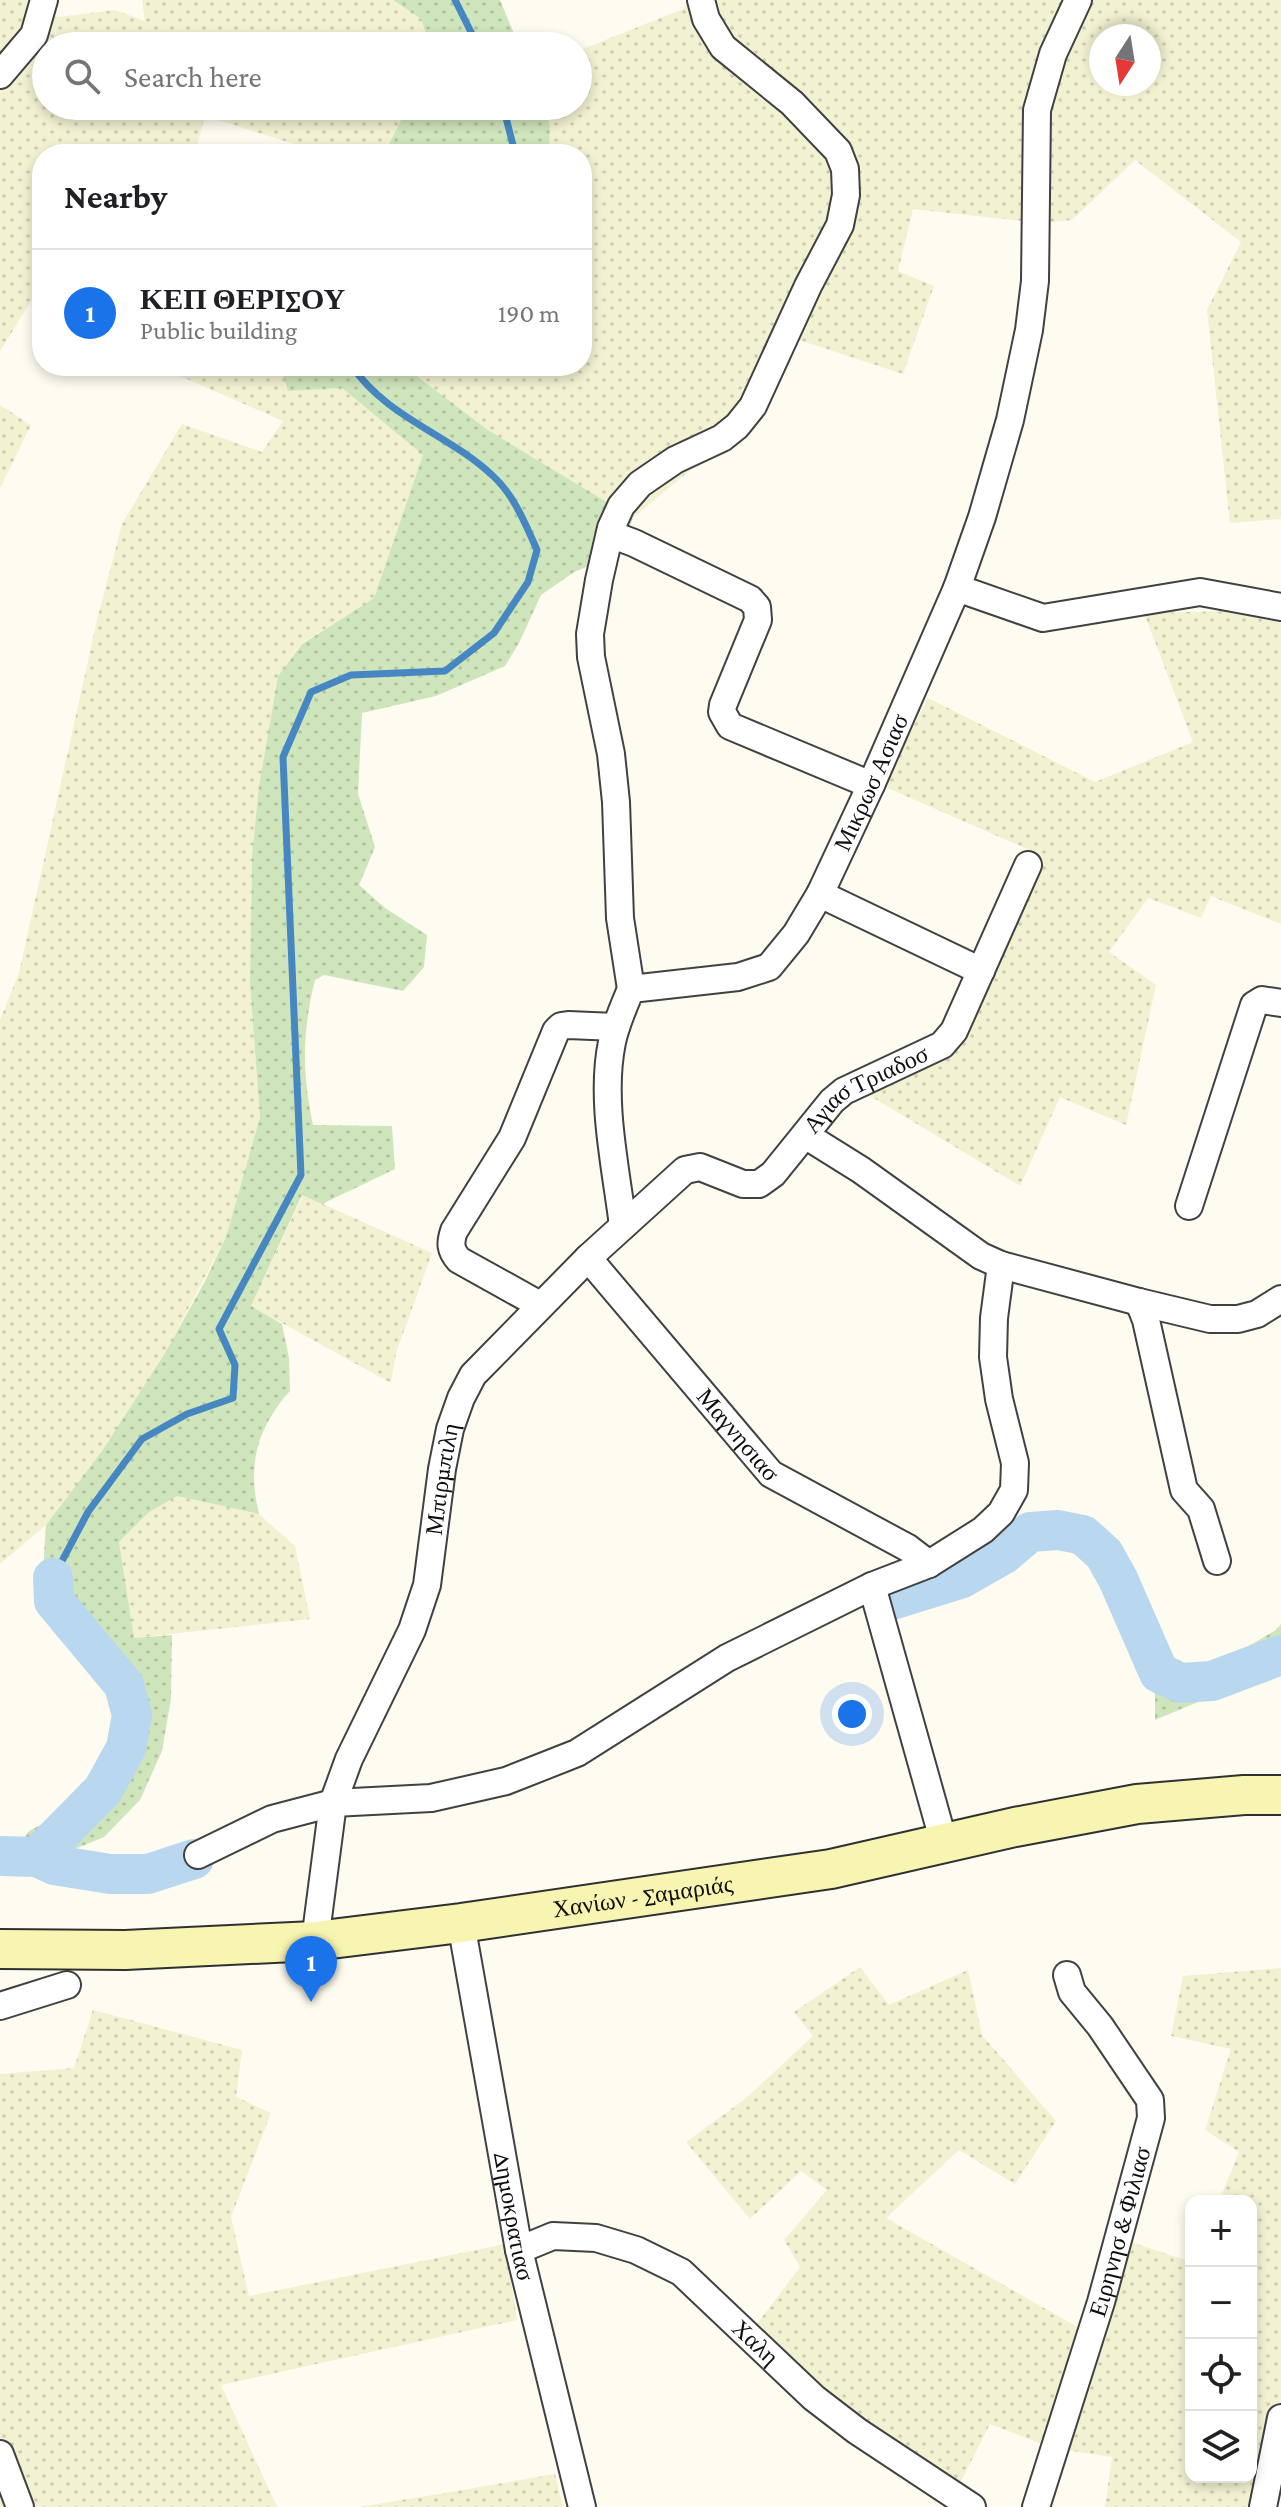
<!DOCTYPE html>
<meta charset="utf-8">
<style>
:root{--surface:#fff;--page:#f6f6f6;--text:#202124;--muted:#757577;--line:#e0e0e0;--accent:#1a73e8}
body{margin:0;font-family:"Crimson Pro",serif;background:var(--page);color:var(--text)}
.controls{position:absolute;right:24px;bottom:24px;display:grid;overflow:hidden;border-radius:16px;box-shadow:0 4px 12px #0003}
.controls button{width:72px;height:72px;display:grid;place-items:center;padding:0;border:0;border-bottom:2px solid var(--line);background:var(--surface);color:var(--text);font:40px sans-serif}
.compass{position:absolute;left:1089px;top:24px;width:72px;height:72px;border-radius:50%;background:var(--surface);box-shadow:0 4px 12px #0003;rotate:192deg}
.you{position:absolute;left:852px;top:1714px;width:28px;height:28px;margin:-20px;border:6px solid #fff;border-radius:50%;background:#1a73e8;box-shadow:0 0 0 12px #1a73e833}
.badge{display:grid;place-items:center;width:52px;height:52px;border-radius:50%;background:var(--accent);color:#fff;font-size:26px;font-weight:700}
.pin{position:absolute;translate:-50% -66px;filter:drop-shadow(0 2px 4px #0008)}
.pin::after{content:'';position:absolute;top:42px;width:28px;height:24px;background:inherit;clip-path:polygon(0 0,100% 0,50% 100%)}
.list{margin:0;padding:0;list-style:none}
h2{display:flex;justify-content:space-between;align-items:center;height:104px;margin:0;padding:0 32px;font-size:34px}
h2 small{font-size:26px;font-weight:400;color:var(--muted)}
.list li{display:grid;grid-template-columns:52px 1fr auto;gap:24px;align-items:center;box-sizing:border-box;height:128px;padding:0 32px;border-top:2px solid var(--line)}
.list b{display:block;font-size:30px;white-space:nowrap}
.list p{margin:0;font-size:26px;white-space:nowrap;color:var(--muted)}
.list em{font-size:26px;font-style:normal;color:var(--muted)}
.icon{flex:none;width:44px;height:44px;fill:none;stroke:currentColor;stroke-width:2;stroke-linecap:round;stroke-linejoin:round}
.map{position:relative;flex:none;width:1281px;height:2507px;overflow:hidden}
.search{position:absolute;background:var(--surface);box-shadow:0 4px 12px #0003;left:32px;top:32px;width:560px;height:88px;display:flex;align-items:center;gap:20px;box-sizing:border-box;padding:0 28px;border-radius:44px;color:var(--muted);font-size:30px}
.panel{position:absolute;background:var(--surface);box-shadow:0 4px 12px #0003;left:32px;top:144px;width:560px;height:232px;border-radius:32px}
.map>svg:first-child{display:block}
</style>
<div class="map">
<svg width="1281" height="2507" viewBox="0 0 1281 2507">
<defs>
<pattern id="farmland-dots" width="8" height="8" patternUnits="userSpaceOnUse" patternTransform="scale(2)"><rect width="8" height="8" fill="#f2f1d2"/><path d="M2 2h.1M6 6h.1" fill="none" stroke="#cecdb3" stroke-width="1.8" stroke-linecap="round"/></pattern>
<pattern id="grass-dots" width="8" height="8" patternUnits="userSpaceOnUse" patternTransform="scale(2)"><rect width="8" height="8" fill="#cfe5bc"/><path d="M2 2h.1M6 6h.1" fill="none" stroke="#b1c3a0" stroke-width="1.8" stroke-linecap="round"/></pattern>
</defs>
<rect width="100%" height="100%" fill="#fefcf0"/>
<!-- farmland -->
<g fill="url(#farmland-dots)" fill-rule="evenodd">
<polygon points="0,0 31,0 30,9 58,17 115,10 145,21 142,0 393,0 421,19 430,46 46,46 46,106 408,106 384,154 326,154 205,116 195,154 42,154 42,284 0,351"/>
<path d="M 689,0 L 1281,0 L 1281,519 L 1230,523 L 1207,310 L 1241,242 L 1135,160 L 1072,220 L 1041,223 L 913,209 L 898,271 L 934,286 L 903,374 L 793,338 L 754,431 L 695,466 L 633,518 L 488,430 L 418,377 L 410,366 L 582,366 L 582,154 L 549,154 L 550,125 L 543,106 L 578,106 L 578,51 L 683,9 ZM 1101,36 L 1149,36 L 1149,84 L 1101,84 Z"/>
<polygon points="157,366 280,366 288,391 342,388 423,455 374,598 302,643 278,676 259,786 252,855 250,983 260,1117 226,1237 165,1353 102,1451 46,1525 0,1564 0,1020 19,973 97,620 122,524 182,424 262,452 283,421"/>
<polygon points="0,405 31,425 0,488"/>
<polygon points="1231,611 1281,623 1281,924 1211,896 1201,918 1148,898 1109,952 1156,985 1126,1125 1060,1097 1020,1186 867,1094 964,1029 1041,855 883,786 928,698 1095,782 1193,742 1144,613"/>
<polygon points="303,1195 432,1253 396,1353 391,1383 251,1306"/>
<polygon points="177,1496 259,1514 295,1546 310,1619 134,1638 119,1542 148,1513"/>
<polygon points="860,1967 889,2005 968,1970 982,2035 1056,2121 1015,2184 959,2150 886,2218 1081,2329 1106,2334 1131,2242 1191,2262 1191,2477 1251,2477 1251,2201 1219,2201 1239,2152 1205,2130 1231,2049 1171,2036 1183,1976 1281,1968 1281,2484 1274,2507 1105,2507 1112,2457 1053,2448 990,2424 959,2485 874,2433 753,2329 800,2267 784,2240 827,2190 801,2171 750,2219 686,2142 745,2099 813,2036 794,2012"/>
<polygon points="93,2010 242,2050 236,2097 271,2113 231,2217 249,2296 506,2244 517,2320 221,2385 277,2507 0,2507 0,2074 74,2068"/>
<polygon points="555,2474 563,2507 359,2507 439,2494"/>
</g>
<!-- grass -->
<g fill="url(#grass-dots)">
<polygon points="393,0 500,0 519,46 430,46 421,19"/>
<polygon points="408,106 543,106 550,125 549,154 384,154"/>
<path d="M 280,366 L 410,366 L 418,377 L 488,430 L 633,518 L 621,553 L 574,572 L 541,595 L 519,643 L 505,666 L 436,696 L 362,713 L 358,794 L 375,847 L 359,885 L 385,908 L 427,935 L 424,967 L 403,991 L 324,975 L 315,980 C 302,1032 302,1073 313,1125 L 392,1126 L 395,1169 L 322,1204 L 302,1195 L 251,1306 L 282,1324 L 289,1358 L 290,1391 C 257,1428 247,1465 259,1514 L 177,1496 L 148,1513 L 119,1542 L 134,1638 L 172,1635 L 171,1699 L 162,1751 L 140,1800 L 104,1837 L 65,1853 L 46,1872 L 3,1865 L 29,1831 L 66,1812 L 87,1788 L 106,1761 L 116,1735 L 112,1704 L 98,1678 L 81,1650 L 57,1629 L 44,1606 L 43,1571 L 46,1525 L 102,1451 L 165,1353 L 204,1283 L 226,1237 L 260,1117 L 250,983 L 252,855 L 259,786 L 278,676 L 302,644 L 374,598 L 423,455 L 342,388 L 288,391 Z"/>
<polygon points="1123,1608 1142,1609 1163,1652 1193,1667 1232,1656 1276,1630 1281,1624 1281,1672 1198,1702 1155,1720 1155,1691"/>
</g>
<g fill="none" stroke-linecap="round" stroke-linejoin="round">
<!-- stream -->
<g stroke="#4787c1" stroke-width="7">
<polyline points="455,0 478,46"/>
<polyline points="503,106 513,145 510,154"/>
<path d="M 53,1578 L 88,1512 L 142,1439 L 187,1414 L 233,1398 L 235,1365 L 219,1329 L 301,1175 L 283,757 L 311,692 L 351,675 L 445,671 L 494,633 L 528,582 L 537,550 C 526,525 514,495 493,476 C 450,435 386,417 352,366"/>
</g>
<!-- river -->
<g stroke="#b9d8f0" stroke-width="40">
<polyline points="889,1601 960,1579 1004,1554 1030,1532 1058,1530 1083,1535 1104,1554 1118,1579 1159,1673 1180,1683 1212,1681 1281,1655"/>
<polyline points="0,1856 37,1857 54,1865 110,1874 148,1874 194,1859"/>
<polyline points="37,1857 103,1790 126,1748 132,1715 124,1685 54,1601 53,1578"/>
</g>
<!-- minor casing -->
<g stroke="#414141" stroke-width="30">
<g id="minor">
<polyline points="0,75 34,35 44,0"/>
<polyline points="610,534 634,543 750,599 757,607 758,620 723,705 722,712 730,726 871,785"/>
<polyline points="957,588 1043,618 1200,592 1281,607"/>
<polyline points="820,894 981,971"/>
<polyline points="631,989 620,918 616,802 611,754 591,657 590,634 599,580 611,528 621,506 640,484 675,460 722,438 737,426 753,406 808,286 840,225 846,195 845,169 838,151 792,103 723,47 706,19 701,0"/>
<polyline points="805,1135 861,1170 981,1256 1001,1265 1139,1302 1210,1319 1238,1319 1257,1314 1281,1299"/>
<polyline points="1189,1206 1254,1005 1262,1000 1281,1003"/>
<path id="s1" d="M 623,1226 C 616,1168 600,1100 612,1042 C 616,1023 624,1006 631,989 L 738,977 L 769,967 L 796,934 L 820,894 L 871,785 L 957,588 L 982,517 L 1010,420 L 1029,330 L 1035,281 L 1037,110 L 1053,54 L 1078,0"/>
<path id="s2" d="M 588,1258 L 771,1474 L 908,1548 L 929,1564"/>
<polyline points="1139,1302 1146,1320 1184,1490 1201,1509 1217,1561"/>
<path d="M 540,1305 L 459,1260 C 450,1250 450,1243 454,1231 L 512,1138 L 556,1031 L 561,1026 L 568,1025 L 616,1027"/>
<polyline points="872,1586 944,1843"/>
<polyline points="198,1855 272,1819 333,1803 431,1798 506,1781 577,1753 727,1658 872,1586 929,1564 983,1530 1001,1513 1014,1490 1015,1463 999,1399 993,1357 994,1318 1001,1265"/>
<path id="s3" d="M 461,1923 L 519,2250 L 582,2507"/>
<path id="s4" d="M 315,1941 L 333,1803 L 349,1759 L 412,1630 L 427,1585 L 442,1469 L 450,1429 L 461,1398 L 473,1375 L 588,1258 L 685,1170 L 700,1167 L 743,1184 L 759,1184 L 773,1174 L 832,1101 L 844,1091 L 942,1045 L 954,1031 L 1028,865"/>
<polyline points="0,2006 67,1985"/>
<path id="s5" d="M 519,2250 L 553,2236 L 596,2238 L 636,2250 L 681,2272 L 814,2398 L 857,2431 L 972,2507"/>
<polyline points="0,2454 20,2507"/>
<path id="s6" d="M 1036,2507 L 1101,2302 L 1151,2118 L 1150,2100 L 1100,2026 L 1072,1992 L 1067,1975"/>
<polyline points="1263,2507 1281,2418"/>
</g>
</g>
<!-- secondary casing -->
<g stroke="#303030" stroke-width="42">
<g id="secondary">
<path id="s7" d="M 0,1949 L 125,1950 L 315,1941 L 461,1923 L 831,1869 L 1015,1827 L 1137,1804 L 1244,1795 L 1281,1795"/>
</g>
</g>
<!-- minor -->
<use href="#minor" stroke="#fff" stroke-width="26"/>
<!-- secondary -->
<use href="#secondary" stroke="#f7f5b1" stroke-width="38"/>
</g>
<g text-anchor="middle" stroke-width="8" stroke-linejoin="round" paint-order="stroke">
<!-- street labels -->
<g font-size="24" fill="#0e0e0e" stroke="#fff">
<text dy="8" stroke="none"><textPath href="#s1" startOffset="594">Μικρωσ Ασιασ</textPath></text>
<text dy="8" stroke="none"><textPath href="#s4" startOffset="1112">Αγιασ Τριαδοσ</textPath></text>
<text dy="8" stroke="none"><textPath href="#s2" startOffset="232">Μαγνησιασ</textPath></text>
<text dy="8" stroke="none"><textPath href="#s4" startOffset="484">Μπιρμπιλη</textPath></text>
<text dy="8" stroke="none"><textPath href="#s7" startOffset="646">Χανίων - Σαμαριάς</textPath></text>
<text dy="8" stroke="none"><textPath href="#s3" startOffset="298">Δημοκρατιασ</textPath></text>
<text dy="8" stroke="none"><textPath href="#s6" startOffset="288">Ειρηνησ &amp; Φιλιασ</textPath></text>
<text dy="8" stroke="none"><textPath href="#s5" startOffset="274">Χαλη</textPath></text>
</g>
</g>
</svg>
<div class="controls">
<button>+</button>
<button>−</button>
<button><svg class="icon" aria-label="locate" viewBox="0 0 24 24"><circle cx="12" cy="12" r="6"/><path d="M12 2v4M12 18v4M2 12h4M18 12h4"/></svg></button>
<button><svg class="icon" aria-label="layers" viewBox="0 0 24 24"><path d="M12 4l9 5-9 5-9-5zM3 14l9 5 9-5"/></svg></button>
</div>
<svg class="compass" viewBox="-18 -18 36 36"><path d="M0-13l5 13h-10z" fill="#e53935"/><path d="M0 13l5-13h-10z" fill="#757577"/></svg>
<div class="you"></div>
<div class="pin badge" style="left:311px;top:2002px">1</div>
<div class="search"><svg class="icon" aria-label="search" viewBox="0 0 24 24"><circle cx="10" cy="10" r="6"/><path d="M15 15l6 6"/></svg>Search here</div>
<section class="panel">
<h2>Nearby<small></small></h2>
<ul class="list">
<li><span class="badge">1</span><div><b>ΚΕΠ ΘΕΡΙΣΟΥ</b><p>Public building</p></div><em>190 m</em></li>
</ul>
</section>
</div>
